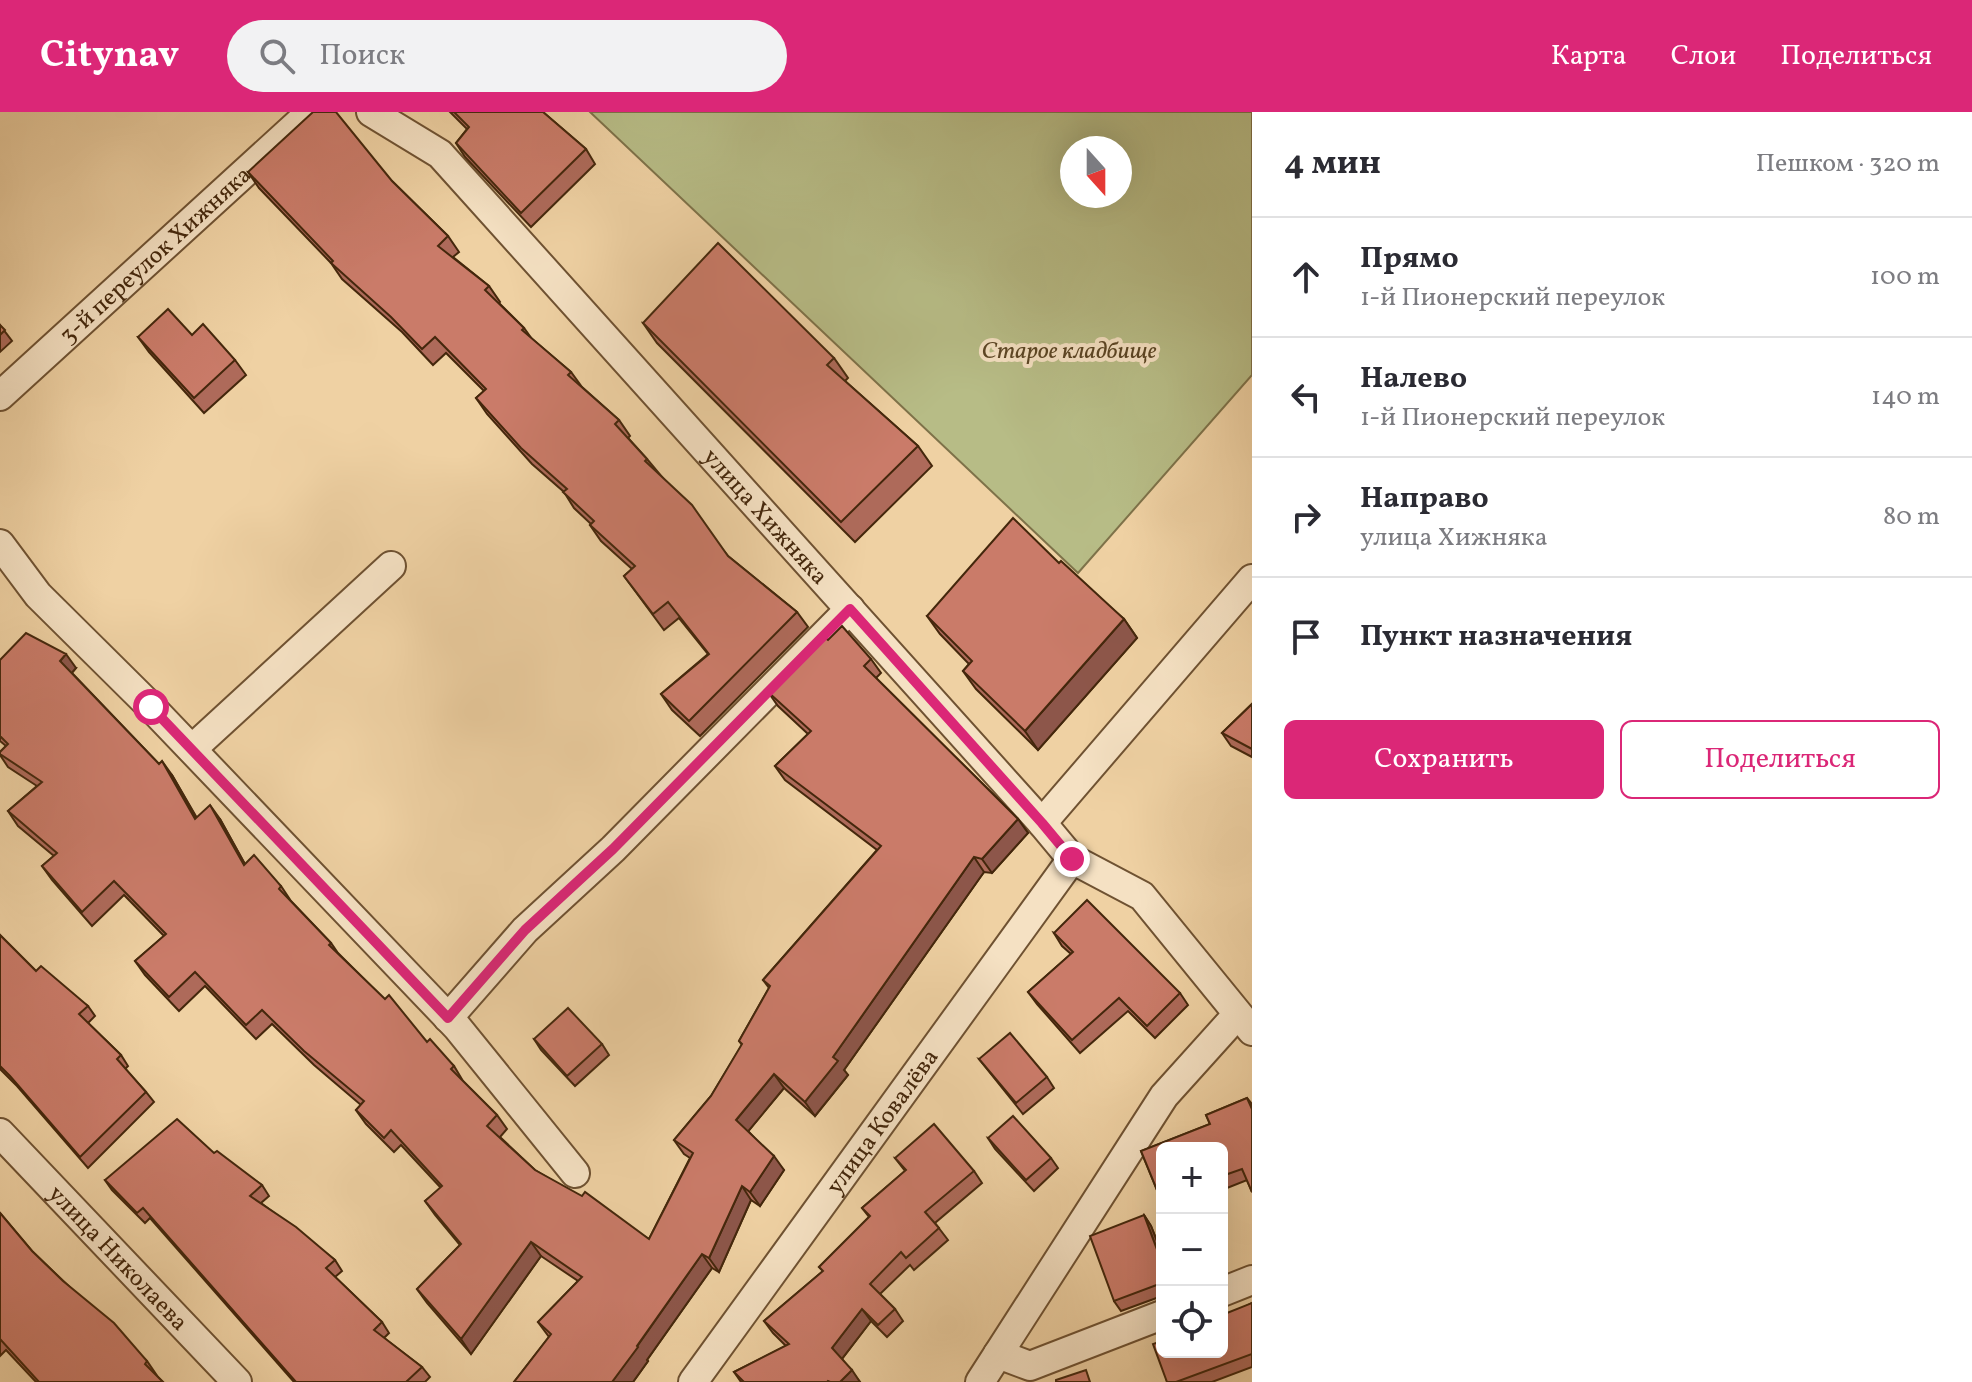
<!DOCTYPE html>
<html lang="ru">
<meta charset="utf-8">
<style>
:root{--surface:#fff;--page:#f2f2f3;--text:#2b2b33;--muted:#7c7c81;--line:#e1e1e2;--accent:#db2777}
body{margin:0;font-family:Vollkorn,serif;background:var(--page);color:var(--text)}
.controls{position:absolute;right:24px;bottom:24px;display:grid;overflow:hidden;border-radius:12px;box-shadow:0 8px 32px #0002}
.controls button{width:72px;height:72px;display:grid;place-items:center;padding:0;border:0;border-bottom:2px solid var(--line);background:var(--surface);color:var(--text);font:40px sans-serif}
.compass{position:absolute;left:1060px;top:24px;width:72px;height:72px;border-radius:50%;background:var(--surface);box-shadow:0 8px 32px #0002;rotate:159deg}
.stop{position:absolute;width:24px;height:24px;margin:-18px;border:6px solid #db2777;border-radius:50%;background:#fff}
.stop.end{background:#db2777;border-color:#fff;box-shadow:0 2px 8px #0008}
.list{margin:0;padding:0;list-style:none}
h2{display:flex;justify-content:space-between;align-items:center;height:104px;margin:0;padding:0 32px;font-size:34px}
h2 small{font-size:26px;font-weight:400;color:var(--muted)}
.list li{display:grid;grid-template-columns:52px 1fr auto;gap:24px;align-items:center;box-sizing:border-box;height:120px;padding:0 32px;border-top:2px solid var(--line)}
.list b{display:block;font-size:30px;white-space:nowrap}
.list p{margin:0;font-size:26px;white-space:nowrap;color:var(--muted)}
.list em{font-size:26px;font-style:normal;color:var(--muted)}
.actions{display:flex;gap:16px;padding:24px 32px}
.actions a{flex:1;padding:18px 0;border:2px solid var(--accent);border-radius:12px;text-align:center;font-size:28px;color:var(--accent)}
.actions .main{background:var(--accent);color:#fff}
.icon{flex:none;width:44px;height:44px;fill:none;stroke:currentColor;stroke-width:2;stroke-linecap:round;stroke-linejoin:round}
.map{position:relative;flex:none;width:1252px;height:1270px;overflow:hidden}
header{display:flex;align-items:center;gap:48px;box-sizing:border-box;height:112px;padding:0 40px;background:var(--accent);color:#fff}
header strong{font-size:38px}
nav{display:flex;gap:44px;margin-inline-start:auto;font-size:28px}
.search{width:560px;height:72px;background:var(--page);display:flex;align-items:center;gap:20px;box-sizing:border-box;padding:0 28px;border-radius:44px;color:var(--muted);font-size:30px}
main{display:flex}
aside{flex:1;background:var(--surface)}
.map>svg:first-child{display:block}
</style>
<header>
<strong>Citynav</strong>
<div class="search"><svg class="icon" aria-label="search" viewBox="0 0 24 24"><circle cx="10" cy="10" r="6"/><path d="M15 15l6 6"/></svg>Поиск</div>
<nav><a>Карта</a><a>Слои</a><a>Поделиться</a></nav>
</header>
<main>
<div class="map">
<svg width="1252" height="1270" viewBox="0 0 1252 1270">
<rect width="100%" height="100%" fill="#efd1a3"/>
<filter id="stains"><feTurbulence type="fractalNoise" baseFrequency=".0025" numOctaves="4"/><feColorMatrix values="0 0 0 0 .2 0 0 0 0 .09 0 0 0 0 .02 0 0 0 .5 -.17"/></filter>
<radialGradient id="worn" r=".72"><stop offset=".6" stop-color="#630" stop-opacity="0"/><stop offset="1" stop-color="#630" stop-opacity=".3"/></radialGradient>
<!-- green -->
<path fill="#b7bc86" stroke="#7e7249" stroke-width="2" fill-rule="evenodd" d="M 590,0 L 1252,0 L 1252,263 L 1078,461 ZM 1072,36 L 1120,36 L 1120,84 L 1072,84 Z"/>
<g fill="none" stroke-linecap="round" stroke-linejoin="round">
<!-- minor casing -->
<g stroke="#6f5232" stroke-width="32">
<g id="minor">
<path id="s1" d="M 371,0 L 440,42 L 1042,711 L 1072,747 L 1142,784 L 1252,919"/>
<path id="s2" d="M 0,284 L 311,0"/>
<polyline points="0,432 38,483 151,595 457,915 575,1061"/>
<polyline points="192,637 391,454"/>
<polyline points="1042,711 1252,467"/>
<polyline points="448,906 525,818 613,737 850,497"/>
<path id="s3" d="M 0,1021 L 237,1270"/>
<polyline points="1222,1180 1252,1168"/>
<polyline points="998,1242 1030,1254 1162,1203"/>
<path id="s4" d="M 693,1270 L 1072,747"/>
<polyline points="980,1270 1164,984 1237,903"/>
</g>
</g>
<!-- minor -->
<use href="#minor" stroke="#f5e1c3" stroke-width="28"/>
</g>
<!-- wall -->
<g fill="#ae6a5a" stroke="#44270c" stroke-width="2">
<polygon points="450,0 543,0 586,37 595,52 531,115 465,45 456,31 467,17"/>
<polygon points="248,60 392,69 448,124 459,140 453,145 489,174 500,190 499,191 524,216 532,227 571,260 582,275 619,308 630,324 628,326 647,347 728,444 797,500 808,515 700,624 672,598 661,582 708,542 679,506 664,518 624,464 632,457 601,429 590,413 591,412 574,396 564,380 532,352 487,302 476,286 484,279 446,241 433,253 402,220 342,167 331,151 259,76"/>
<polygon points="643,211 834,246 848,266 845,269 918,334 932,354 855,430 657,231"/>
<polygon points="0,213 12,229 0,240"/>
<polygon points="192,223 235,248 246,263 204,301 149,240 138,225"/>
<polygon points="1059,451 1124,507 1137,526 1038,638 976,577 963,559 969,552 940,522 927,504"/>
<polygon points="828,528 871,547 881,561 876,566 1018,707 1028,721 992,761 984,760 844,958 848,963 815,1004 784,976 748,1019 784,1058 760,1094 751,1088 719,1160 712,1156 647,1248 648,1249 633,1270 514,1270 549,1225 538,1210 578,1169 541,1144 471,1242 427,1191 417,1177 460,1133 435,1103 425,1089 441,1076 401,1033 394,1040 366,1012 356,998 361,993 314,953 272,912 256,927 205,874 179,899 145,863 135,849 164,824 124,783 92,814 52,768 42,754 54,744 18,714 8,699 37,674 8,655 0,643 0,640 6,634 0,629 0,548 76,556 72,561 159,652 172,663 197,706 220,707 245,752 281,774 291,789 331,831 338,841 427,930 454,954 463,969 497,1003 507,1017 500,1025 535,1058 649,1127 690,1046 684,1042 674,1028 711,984 742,933 739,929 769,876 763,868 877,738 785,668 775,654 808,622 778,594 768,580"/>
<polygon points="1252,592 1252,645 1231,634 1222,621"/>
<polygon points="1054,821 1180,881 1188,893 1155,926 1128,899 1080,941 1037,892 1028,880 1071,842 1062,834"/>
<polygon points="0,823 36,859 88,894 95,904 88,911 121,943 128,954 125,957 146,980 154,990 88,1056 17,974 0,957"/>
<polygon points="534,927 602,932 609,943 575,974 541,938"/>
<polygon points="979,947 1047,965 1054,976 1023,1002"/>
<polygon points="1247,986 1252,992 1252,1080 1247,1068 1222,1078 1222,1036 1162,1036 1162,1090 1141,1039 1210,1012 1206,1003"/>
<polygon points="988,1026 1051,1046 1058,1056 1034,1079 995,1037"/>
<polygon points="214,1041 262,1073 269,1084 261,1091 335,1148 342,1159 335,1165 382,1210 389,1221 384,1226 422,1255 430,1265 425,1270 294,1270 150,1106 145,1111 112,1078 105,1068"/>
<polygon points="895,1046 974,1059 982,1071 935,1111 948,1128 914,1158 910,1153 880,1182 895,1197 903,1209 887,1225 871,1209 842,1247 860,1270 741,1270 734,1260 786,1234 773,1221 764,1209 823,1159 819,1155 869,1105 862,1096 905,1059"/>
<polygon points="0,1101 32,1139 147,1249 158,1265 163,1270 36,1270 6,1238 0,1244"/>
<polygon points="1144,1103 1151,1114 1162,1142 1162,1184 1121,1199 1114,1189"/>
<polygon points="1252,1191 1252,1255 1212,1270 1167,1270 1162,1240"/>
</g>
<!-- shaded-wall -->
<g fill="#8d564a" stroke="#44270c" stroke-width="2">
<polygon points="1124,507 1137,526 1038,638 1025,619"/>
<polygon points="66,542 76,556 70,563 60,549"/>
<polygon points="162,649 172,663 205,721 195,707"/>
<polygon points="210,693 220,707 253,767 244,753"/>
<polygon points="1018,707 1028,721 992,761 982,747"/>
<polygon points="974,745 984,760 844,958 848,963 815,1004 805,990 833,945"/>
<polygon points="774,962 784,976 746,1022 736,1008"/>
<polygon points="774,1044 784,1058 760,1094 750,1080"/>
<polygon points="742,1074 751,1088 719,1160 709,1146"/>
<polygon points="1144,1103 1151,1114 1162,1142 1162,1151"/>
<polygon points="531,1130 541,1144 471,1242 461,1227"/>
<polygon points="702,1142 712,1156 647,1248 648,1249 633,1270 612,1270"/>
<polygon points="862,1197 871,1209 841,1248 832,1236"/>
<polygon points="852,1258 860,1270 840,1270"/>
</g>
<!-- building -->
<g fill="#ca7b69" stroke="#44270c" stroke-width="2">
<polygon points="313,0 336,0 392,69 448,124 438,134 489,174 485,178 524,216 522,218 571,260 568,263 619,308 615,312 647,347 645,349 692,393 728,444 797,500 689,609 661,582 709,542 668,490 653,502 624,464 635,454 590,413 594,409 563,380 567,377 521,336 476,286 486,277 435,225 422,237 391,205 331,151 333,149 248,60"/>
<polygon points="454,0 543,0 586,37 521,101 456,31 469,15"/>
<polygon points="718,131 834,246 827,253 918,334 841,410 643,211"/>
<polygon points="168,197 192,223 203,212 235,248 194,286 138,225"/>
<polygon points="0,213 5,218 0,223"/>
<polygon points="1013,406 1059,451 1061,449 1124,507 1025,619 963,559 972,549 927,504"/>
<polygon points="842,514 871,547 864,554 1018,707 982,747 974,745 833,945 838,949 805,990 774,962 736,1008 774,1044 750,1080 742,1074 709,1146 702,1142 637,1234 638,1235 612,1270 514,1270 551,1222 538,1210 582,1165 531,1130 461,1227 417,1177 461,1132 425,1089 442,1074 391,1018 384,1026 356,998 364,989 304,939 262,898 246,913 195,860 169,885 135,849 166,822 114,769 82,800 42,754 57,741 8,699 42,670 0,642 0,640 8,632 0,624 0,548 26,521 66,542 60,549 159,652 162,649 195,707 210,693 244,753 254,743 281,774 279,777 331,831 329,833 385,887 389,883 427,930 430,927 454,954 451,957 497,1003 487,1014 535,1058 582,1084 585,1080 649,1127 693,1041 674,1028 711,984 742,932 739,929 770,874 763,868 881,734 775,654 811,619 768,580 823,524 828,528"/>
<polygon points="1252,592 1252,637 1222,621"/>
<polygon points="1087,788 1180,881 1147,914 1119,886 1072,928 1028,880 1073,840 1054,821"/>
<polygon points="0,823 36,859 41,854 88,894 79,902 121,943 117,947 146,980 80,1045 10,964 0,954"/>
<polygon points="568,896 602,932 567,964 534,927"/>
<polygon points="1010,921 1047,965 1016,991 979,947"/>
<polygon points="1247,986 1252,997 1252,1080 1242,1057 1222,1064 1222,1036 1162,1036 1162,1087 1161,1088 1141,1039 1210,1012 1206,1003"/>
<polygon points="1013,1004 1051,1046 1026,1068 988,1026"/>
<polygon points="177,1007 214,1041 217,1039 262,1073 250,1084 296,1115 335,1148 326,1156 382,1210 374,1218 422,1255 406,1270 296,1270 143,1096 137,1101 105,1068"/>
<polygon points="934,1012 974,1059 925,1100 939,1116 906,1146 901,1140 870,1172 895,1197 878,1213 862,1197 832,1236 852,1258 840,1270 830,1270 828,1269 827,1270 744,1270 734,1260 789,1232 764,1209 823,1159 819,1155 870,1104 862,1096 906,1058 895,1046"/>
<polygon points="0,1101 32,1139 63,1169 114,1211 147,1249 145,1252 163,1270 39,1270 0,1227"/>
<polygon points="1144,1103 1162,1151 1162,1171 1114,1189 1090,1124"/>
<polygon points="1252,1191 1252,1242 1176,1270 1167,1270 1153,1232 1162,1229 1162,1240 1222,1240 1222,1203"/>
<polygon points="1086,1258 1090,1270 1056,1270 1056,1268"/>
</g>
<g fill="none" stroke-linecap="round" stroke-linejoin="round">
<!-- route -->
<polyline stroke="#db2777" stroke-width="10" points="151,595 448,906 525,818 613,737 850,497 1042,711 1072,747"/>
</g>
<g text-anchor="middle" stroke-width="8" stroke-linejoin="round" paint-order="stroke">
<!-- street labels -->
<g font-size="24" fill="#44270c" stroke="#f5e1c3">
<text dy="8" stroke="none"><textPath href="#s2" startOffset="210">3-й переулок Хижняка</textPath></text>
<text dy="8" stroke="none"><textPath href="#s1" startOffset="568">улица Хижняка</textPath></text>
<text dy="8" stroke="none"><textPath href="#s4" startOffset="322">улица Ковалёва</textPath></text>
<text dy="8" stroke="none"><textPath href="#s3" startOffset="172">улица Николаева</textPath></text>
</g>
<!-- park labels -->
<g font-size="24" font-style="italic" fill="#5b4524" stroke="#f5e1c3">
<text x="1069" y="246">Старое кладбище</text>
</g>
</g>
<rect width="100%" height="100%" filter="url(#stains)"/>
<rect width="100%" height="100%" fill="url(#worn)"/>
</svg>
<div class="controls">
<button>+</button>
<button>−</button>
<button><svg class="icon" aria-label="locate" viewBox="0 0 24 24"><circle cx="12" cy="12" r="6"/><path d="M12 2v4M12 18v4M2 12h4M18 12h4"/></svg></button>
</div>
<svg class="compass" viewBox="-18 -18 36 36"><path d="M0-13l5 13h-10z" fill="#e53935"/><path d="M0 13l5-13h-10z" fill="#7c7c81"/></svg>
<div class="stop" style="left:151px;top:595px"></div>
<div class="stop end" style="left:1072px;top:747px"></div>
</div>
<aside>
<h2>4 мин<small>Пешком · 320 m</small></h2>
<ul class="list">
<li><svg class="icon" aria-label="ahead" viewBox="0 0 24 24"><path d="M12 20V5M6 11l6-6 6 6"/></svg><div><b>Прямо</b><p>1-й Пионерский переулок</p></div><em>100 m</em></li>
<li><svg class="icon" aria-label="left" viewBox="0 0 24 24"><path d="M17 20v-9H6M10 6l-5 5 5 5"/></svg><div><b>Налево</b><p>1-й Пионерский переулок</p></div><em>140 m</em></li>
<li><svg class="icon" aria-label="right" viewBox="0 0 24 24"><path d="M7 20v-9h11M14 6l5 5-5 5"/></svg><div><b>Направо</b><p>улица Хижняка</p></div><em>80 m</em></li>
<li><svg class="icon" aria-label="arrive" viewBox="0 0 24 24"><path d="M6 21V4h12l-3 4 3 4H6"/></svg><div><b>Пункт назначения</b></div></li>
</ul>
<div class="actions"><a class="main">Сохранить</a><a>Поделиться</a></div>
</aside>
</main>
